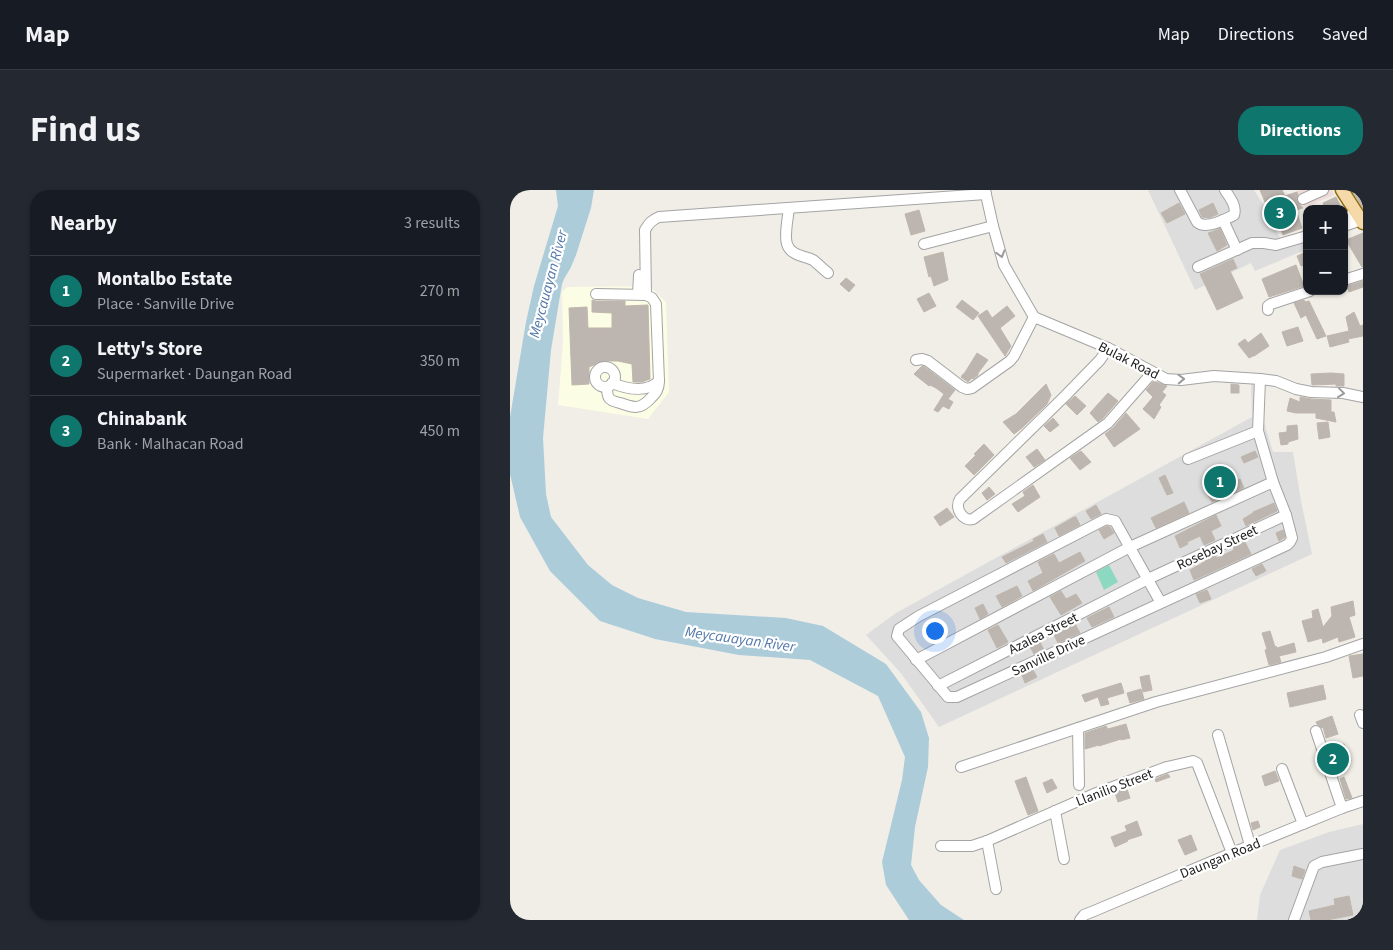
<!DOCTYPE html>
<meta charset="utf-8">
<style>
:root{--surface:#171b24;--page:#242831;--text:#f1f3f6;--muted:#9ea1a6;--line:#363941;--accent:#0f766e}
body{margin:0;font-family:"Source Sans 3",sans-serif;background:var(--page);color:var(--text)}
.controls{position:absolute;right:15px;top:15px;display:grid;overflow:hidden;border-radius:10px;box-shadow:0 1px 4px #0004}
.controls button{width:45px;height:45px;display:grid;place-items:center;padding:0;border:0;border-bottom:1px solid var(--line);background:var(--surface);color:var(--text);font:25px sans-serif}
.you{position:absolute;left:424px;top:440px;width:18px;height:18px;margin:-12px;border:4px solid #fff;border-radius:50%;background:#1a73e8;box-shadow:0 0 0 8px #1a73e833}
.badge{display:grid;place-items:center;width:32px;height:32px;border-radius:50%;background:var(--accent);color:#fff;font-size:16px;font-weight:700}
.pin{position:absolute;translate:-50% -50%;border:2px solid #fff;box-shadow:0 1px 5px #0006}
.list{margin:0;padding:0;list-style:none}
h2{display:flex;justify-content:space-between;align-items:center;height:65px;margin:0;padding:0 20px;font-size:21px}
h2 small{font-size:16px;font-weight:400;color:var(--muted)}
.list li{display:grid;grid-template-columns:32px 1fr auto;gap:15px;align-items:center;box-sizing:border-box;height:70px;padding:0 20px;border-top:1px solid var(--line)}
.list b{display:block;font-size:19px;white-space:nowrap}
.list p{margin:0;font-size:16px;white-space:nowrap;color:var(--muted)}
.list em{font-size:16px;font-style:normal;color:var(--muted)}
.map{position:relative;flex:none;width:853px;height:730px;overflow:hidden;border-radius:20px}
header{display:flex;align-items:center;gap:30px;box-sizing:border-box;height:70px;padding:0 25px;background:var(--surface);border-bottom:1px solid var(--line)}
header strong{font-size:24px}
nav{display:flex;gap:28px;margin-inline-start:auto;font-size:18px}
.intro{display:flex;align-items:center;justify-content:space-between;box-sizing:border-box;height:120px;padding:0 30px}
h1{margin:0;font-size:35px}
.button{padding:12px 22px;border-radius:20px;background:var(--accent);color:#fff;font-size:18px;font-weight:700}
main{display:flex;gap:30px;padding:0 30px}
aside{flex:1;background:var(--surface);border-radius:20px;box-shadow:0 1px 4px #0004}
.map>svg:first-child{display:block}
</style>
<header>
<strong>Map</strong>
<nav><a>Map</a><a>Directions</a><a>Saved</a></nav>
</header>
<div class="intro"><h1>Find us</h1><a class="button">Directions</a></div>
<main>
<aside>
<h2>Nearby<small>3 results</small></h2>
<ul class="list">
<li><span class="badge">1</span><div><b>Montalbo Estate</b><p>Place · Sanville Drive</p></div><em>270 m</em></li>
<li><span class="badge">2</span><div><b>Letty's Store</b><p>Supermarket · Daungan Road</p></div><em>350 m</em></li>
<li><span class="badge">3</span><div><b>Chinabank</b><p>Bank · Malhacan Road</p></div><em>450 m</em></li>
</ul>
</aside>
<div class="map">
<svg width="853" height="730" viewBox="0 0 853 730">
<rect width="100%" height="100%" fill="#f0eee7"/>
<!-- residential -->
<g fill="#dedddd">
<polygon points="638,0 744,0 753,14 771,50 797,39 797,59 745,81 741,73 685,100"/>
<polygon points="741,194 754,195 751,222 763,262 783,262 791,311 802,364 429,537 390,482 356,445 386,423 742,227"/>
<polygon points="853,634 853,730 747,730 750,705 770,660 819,642"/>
</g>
<!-- commercial -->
<polygon fill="#efdbd8" points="790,0 822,0 824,5 762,31 753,14"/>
<!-- education -->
<polygon fill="#fbfde4" points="139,96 156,112 159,202 138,229 48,215 53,152 52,102 57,97"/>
<!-- pitch -->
<polygon fill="#8cd8c0" points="599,375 608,392 594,400 586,382"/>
<!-- water -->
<polygon fill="#acccda" points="46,0 84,0 81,18 66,65 61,77 54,89 52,94 41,160 33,248 36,304 41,327 78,375 102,395 128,408 176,422 276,428 313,436 376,474 411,522 419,548 418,577 405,637 401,675 409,690 431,715 454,730 399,730 376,695 372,672 392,590 395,567 368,506 300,470 229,465 145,449 90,431 40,381 10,327 0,284 0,227 16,132 24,96 48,16"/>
<!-- building -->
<g fill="#bdb6b0" stroke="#c0b6ab">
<polygon points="750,0 772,0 775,6 787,2 788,5 787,11 793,18 786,20 792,38 773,45 760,10 755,12"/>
<polygon points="842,0 853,0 853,18"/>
<polygon points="826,7 830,15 821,19 815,19 813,13"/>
<polygon points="669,13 675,24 657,33 651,23"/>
<polygon points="703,13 708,24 699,28 692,27 689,20"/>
<polygon points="409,20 415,41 401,45 395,24"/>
<polygon points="710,39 717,55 707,61 698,43"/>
<polygon points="853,43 853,77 852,77 836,50"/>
<polygon points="433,62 438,90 424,96 421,86 419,87 414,67"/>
<polygon points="797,62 797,74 791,76 787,66"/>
<polygon points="723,69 727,78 720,81 733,108 707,120 690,84"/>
<polygon points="786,75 794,96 759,107 752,89"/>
<polygon points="336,88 345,95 339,102 330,94"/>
<polygon points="853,91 853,97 839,102 837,96"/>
<polygon points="419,103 426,116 414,122 407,109"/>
<polygon points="82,110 86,111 115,111 115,116 138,115 140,189 132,192 123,192 122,174 108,171 93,171 79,177 79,194 62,195 59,118 77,117 78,138 102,138 102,123 82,122"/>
<polygon points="452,110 469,123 463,130 446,117"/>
<polygon points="794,110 795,112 799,111 816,146 807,149 796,125 791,128 784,113"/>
<polygon points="497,116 505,126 490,138 501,156 495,166 468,126 477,120 482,128"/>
<polygon points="844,122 850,136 853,135 853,146 838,149 839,152 820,157 817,146 839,141 836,127"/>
<polygon points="788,137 793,151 777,156 772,142"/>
<polygon points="751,143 759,156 744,166 743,166 739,168 728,154 735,149 738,153"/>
<polygon points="467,163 478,170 468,183 468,185 463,189 462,188 458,192 451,187 453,184 454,184"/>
<polygon points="412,176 415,177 445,200 438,209 443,212 439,219 433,216 428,222 424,220 434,204 426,198 420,195 419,196 404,184"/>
<polygon points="821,183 834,184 834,196 826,196 826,194 802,195 801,184"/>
<polygon points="644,191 657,196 652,202 656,205 649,215 651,217 644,229 633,219 643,207 636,200"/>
<polygon points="536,194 541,205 537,214 512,238 504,244 493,232 506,224"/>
<polygon points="721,194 729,195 729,203 721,203"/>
<polygon points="598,203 608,211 593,228 588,232 580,223"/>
<polygon points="565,206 576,216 567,225 556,214"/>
<polygon points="790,207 801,209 821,210 821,222 824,222 826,232 806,228 806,223 786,223 777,221 780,208 790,212"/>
<polygon points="616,223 630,239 604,257 595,244 603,238"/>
<polygon points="543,228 549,235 540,242 534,236"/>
<polygon points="818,232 820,247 809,249 807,233"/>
<polygon points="787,235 788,249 778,252 778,254 771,255 769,243 777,242 777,236"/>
<polygon points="474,254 484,265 464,285 455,276 466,265 464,264"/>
<polygon points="527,259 535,270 524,277 516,267"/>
<polygon points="571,261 581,272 570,280 560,268"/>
<polygon points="745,261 748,267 734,273 731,267"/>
<polygon points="715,284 720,294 730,289 734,298 702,312 698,305 705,301 701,291"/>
<polygon points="655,285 663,303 657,305 649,288"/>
<polygon points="523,295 530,307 508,322 502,314 515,306 513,302"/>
<polygon points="479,297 485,304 477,310 472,303"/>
<polygon points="674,312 679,323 646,338 641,328"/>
<polygon points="764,313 767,321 736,336 733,329 743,323 743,322"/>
<polygon points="586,315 591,324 581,329 576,321"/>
<polygon points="437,318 444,327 430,336 424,327"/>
<polygon points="706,325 711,336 701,341 705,350 694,355 690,346 677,352 678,354 670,358 665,346"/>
<polygon points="564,327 566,327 570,335 549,346 545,338"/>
<polygon points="597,336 600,337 604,343 594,349 589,340"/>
<polygon points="773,340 775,347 769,351 766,343"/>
<polygon points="533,344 537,352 496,373 492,367 524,351 523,349"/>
<polygon points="735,352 741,364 684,390 680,380 693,373 692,371 705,365 707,368 724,360 723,357"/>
<polygon points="570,362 575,371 523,401 518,391 533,383 528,372 544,364 549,373"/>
<polygon points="752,374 756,381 746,386 742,379"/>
<polygon points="507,396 512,406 492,417 486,406"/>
<polygon points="697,400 701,409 690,413 686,404"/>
<polygon points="551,401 556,409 566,404 572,413 551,425 540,407"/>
<polygon points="843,411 845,425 839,427 845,447 829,452 828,447 813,453 812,448 798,452 792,431 803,428 802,421 808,419 813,437 822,426 821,417"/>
<polygon points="473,414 478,424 470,429 465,418"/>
<polygon points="599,417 604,427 582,437 577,428"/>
<polygon points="565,434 570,443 548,453 544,445"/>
<polygon points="488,435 498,452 487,458 478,440"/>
<polygon points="760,441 765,457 766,456 767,458 784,453 786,462 769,466 771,472 759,475 755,460 757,459 752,443"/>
<polygon points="530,452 534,460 524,464 520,457"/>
<polygon points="853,464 853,486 843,488 839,466"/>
<polygon points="523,480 527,487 515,493 512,485"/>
<polygon points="639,485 642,500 633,502 630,487"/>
<polygon points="611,493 614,503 597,508 599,514 591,516 588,507 575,512 572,505"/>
<polygon points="813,495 816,509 780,517 777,503"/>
<polygon points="631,499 634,509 620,513 617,503"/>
<polygon points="822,526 828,544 816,548 813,537 812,538 807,534 806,532"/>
<polygon points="616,534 620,548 611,550 611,549 589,556 589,555 575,559 575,543 596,536 598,539"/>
<polygon points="834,554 841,571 825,576 820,561 825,559 824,557"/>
<polygon points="765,581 769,591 755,596 752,586"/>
<polygon points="658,584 660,587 646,592 645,589"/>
<polygon points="516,587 528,621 518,625 505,591"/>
<polygon points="834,587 842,608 836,609 830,589"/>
<polygon points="542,589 547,598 537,603 533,593"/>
<polygon points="617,599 620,608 608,612 605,603"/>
<polygon points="627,631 632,645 617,650 618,651 605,657 601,647 617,641 615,636"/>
<polygon points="748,631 750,637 743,640 741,633"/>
<polygon points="681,645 687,660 675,665 668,650"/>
<polygon points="784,676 795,680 792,689 782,686"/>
<polygon points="839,706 843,725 817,730 801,730 799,721 825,715 824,709"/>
</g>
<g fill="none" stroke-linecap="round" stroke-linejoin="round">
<!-- minor casing -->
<g stroke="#a4a4a4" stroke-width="12">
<g id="minor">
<polyline points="475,0 483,36 494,75 524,127 598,158 656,189 671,190 704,186 750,189 766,191 786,199 801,202 833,203 853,207"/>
<path d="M 670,0 L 687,32 C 696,40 714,30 724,25 C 727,16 720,8 715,0"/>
<polyline points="793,9 813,0"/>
<path d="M 279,18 C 278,28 274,45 277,54 C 280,65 294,66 303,70 C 308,74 313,79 318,83"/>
<polyline points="834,28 847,23"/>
<polyline points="713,30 727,60"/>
<polyline points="834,36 851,30"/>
<polyline points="414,54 483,36"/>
<polyline points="688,77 742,53 754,53 766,55 797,46"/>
<polyline points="834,90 853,84"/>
<path d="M 86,104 L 136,105 L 142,108 L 146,114 L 149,191 C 149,199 146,203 141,208 C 130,220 124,218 110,213 C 106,212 101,211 99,208 C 97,205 97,200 97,197"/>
<polyline points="128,104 129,85"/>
<path d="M 136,105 L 135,40 C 139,33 142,30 149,27 L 476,4"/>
<polyline points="758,120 758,116 761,114 800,101"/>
<path d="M 598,158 L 590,170 L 555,206 L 450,309 C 444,318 453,332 463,329 L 598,233 L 642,183"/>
<polyline points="406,170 412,169 418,171 452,197 457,199 462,198 500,171 504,166 524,127"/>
<circle cx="95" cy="187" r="10"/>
<path d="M 102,193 C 117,199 137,203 149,191"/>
<polyline points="678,269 748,241"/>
<polyline points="651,413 605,331 596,329 409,426 389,439 387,446 438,507 447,507 777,355 780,352 782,348 776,325 763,292 748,241 750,189"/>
<polyline points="406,470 620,357 763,292"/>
<polyline points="428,496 638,389 776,325"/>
<polyline points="850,525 853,533"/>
<polyline points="568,538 569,595"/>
<polyline points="806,541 832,618"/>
<polyline points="708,545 740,655"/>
<polyline points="451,577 646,512 816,467 853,454"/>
<polyline points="772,579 793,634"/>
<polyline points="545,621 554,669"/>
<polyline points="477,651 486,699"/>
<polyline points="431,656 462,656 477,651 584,604 657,577 683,571 687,573 722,663"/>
<polyline points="570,730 574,725 584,721 722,663 832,618 853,611"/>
<polyline points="784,730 804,676 812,672 853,664"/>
</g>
</g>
<!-- major casing -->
<g stroke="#906d0c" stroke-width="15">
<polyline id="major" points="832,0 853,33"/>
</g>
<!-- minor -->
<use href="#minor" stroke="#fff" stroke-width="10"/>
<!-- major -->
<use href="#major" stroke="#f5d9a8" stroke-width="12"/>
</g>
<!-- one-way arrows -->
<defs><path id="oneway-chevron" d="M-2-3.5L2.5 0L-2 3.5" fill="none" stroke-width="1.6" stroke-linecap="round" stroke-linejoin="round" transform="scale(1.25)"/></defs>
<g stroke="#9b9b9b">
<use href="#oneway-chevron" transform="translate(491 64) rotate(74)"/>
<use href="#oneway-chevron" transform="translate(671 189) rotate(-2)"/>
<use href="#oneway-chevron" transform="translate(831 203) rotate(7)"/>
</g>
<g text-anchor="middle" stroke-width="4.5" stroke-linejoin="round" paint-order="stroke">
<!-- street labels -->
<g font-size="14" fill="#202020" stroke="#fff">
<text transform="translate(619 170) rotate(27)" y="5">Bulak Road</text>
<text transform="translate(707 357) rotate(-25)" y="5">Rosebay Street</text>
<text transform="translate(533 443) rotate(-27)" y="5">Azalea Street</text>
<text transform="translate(538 465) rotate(-25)" y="5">Sanville Drive</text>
<text transform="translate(604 597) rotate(-21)" y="5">Llanilio Street</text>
<text transform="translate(710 668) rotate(-22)" y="5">Daungan Road</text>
</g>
<!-- water labels -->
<g font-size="15" font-style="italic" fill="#5378a9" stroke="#fff">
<text transform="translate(38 94) rotate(-75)" y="5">Meycauayan River</text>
<text transform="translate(230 449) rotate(8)" y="5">Meycauayan River</text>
</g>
</g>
</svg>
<div class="controls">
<button>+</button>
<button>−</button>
</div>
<div class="you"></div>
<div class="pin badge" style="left:710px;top:292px">1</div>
<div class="pin badge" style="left:823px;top:569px">2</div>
<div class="pin badge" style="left:770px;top:23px">3</div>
</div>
</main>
